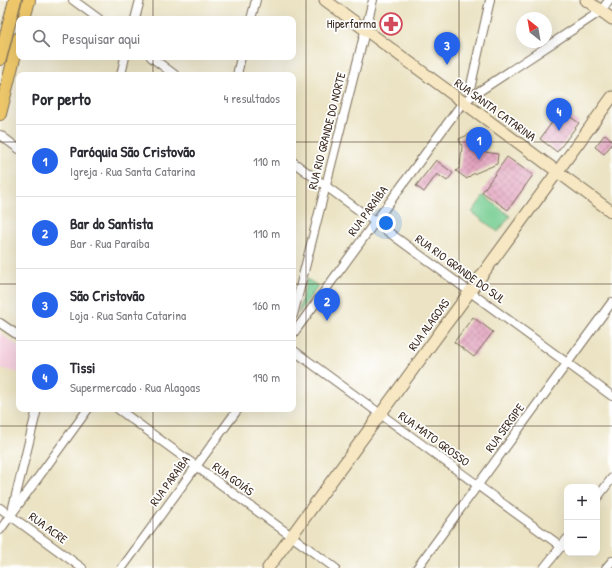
<!DOCTYPE html>
<html lang="pt">
<meta charset="utf-8">
<style>
:root{--surface:#fff;--page:#f7f7f7;--text:#2b2b33;--muted:#7c7c81;--line:#e1e1e2;--accent:#2563eb}
body{margin:0;font-family:"Patrick Hand",sans-serif;background:var(--page);color:var(--text)}
.controls{position:absolute;right:12px;bottom:12px;display:grid;overflow:hidden;border-radius:8px;box-shadow:0 4px 16px #0002}
.controls button{width:36px;height:36px;display:grid;place-items:center;padding:0;border:0;border-bottom:1px solid var(--line);background:var(--surface);color:var(--text);font:20px sans-serif}
.compass{position:absolute;left:516px;top:12px;width:36px;height:36px;border-radius:50%;background:var(--surface);box-shadow:0 4px 16px #0002;rotate:329deg}
.you{position:absolute;left:386px;top:223px;width:14px;height:14px;margin:-10px;border:3px solid #fff;border-radius:50%;background:#1a73e8;box-shadow:0 0 0 6px #1a73e833}
.badge{display:grid;place-items:center;width:26px;height:26px;border-radius:50%;background:var(--accent);color:#fff;font-size:13px;font-weight:700}
.pin{position:absolute;translate:-50% -33px;filter:drop-shadow(0 1px 2px #0008)}
.pin::after{content:'';position:absolute;top:21px;width:14px;height:12px;background:inherit;clip-path:polygon(0 0,100% 0,50% 100%)}
.list{margin:0;padding:0;list-style:none}
h2{display:flex;justify-content:space-between;align-items:center;height:52px;margin:0;padding:0 16px;font-size:17px}
h2 small{font-size:13px;font-weight:400;color:var(--muted)}
.list li{display:grid;grid-template-columns:26px 1fr auto;gap:12px;align-items:center;box-sizing:border-box;height:72px;padding:0 16px;border-top:1px solid var(--line)}
.list b{display:block;font-size:15px;white-space:nowrap}
.list p{margin:0;font-size:13px;white-space:nowrap;color:var(--muted)}
.list em{font-size:13px;font-style:normal;color:var(--muted)}
.icon{flex:none;width:22px;height:22px;fill:none;stroke:currentColor;stroke-width:2;stroke-linecap:round;stroke-linejoin:round}
.map{position:relative;flex:none;width:612px;height:568px;overflow:hidden}
.search{position:absolute;background:var(--surface);box-shadow:0 4px 16px #0002;left:16px;top:16px;width:280px;height:44px;display:flex;align-items:center;gap:10px;box-sizing:border-box;padding:0 14px;border-radius:8px;color:var(--muted);font-size:15px}
.panel{position:absolute;background:var(--surface);box-shadow:0 4px 16px #0002;left:16px;top:72px;width:280px;height:340px;border-radius:8px}
.map>svg:first-child{display:block}
</style>
<div class="map">
<svg width="612" height="568" viewBox="0 0 612 568">
<defs>
<pattern id="park-dots" width="8" height="8" patternUnits="userSpaceOnUse"><rect width="8" height="8" fill="#78ce93"/><path d="M2 2h.1M6 6h.1" fill="none" stroke="#64a777" stroke-width="1.8" stroke-linecap="round"/></pattern>
<pattern id="building-cross-hatch" width="8" height="8" patternUnits="userSpaceOnUse"><rect width="8" height="8" fill="#e3a3be"/><path d="M0 0l8 8M0 8l8-8" fill="none" stroke="#b9859a"/></pattern>
</defs>
<rect width="100%" height="100%" fill="#fff"/>
<filter id="ink" filterUnits="userSpaceOnUse"><feTurbulence type="fractalNoise" baseFrequency=".025" numOctaves="2"/><feDisplacementMap in="SourceGraphic" scale="8" xChannelSelector="R" yChannelSelector="G"/><feConvolveMatrix kernelMatrix="1 2 1 2 8 2 1 2 1" color-interpolation-filters="sRGB"/></filter>
<filter id="wash" filterUnits="userSpaceOnUse"><feTurbulence type="fractalNoise" baseFrequency=".012" numOctaves="4" result="noise"/><feDisplacementMap in="SourceGraphic" scale="16" xChannelSelector="R" yChannelSelector="G"/><feGaussianBlur stdDeviation="0.9" result="paint"/><feColorMatrix in="noise" values="0 0 0 0 0 0 0 0 0 0 0 0 0 0 0 0 0 1.4 0 .05"/><feComposite in="paint" operator="in"/></filter>
<g filter="url(#wash)">
<rect width="100%" height="100%" fill="#ebe3c3"/>
<!-- built -->
<polygon fill="#f4cfdd" points="0,333 19,347 19,373 0,368"/>
<!-- grass -->
<polygon fill="#78ce93" stroke="#5a7c58" points="484,196 510,216 498,232 472,212"/>
<!-- park -->
<polygon fill="url(#park-dots)" stroke="#5a7c58" points="307,279 318,286 298,314"/>
<g id="blocks">
<!-- building -->
<g fill="url(#building-cross-hatch)">
<polygon points="561,110 579,123 557,152 540,139"/>
<polygon points="470,134 478,148 485,152 498,154 497,164 471,175 467,179 456,171 460,167 462,146 459,139"/>
<polygon points="605,134 612,140 612,144 604,154 595,147"/>
<polygon points="507,157 533,175 508,210 482,192"/>
<polygon points="436,160 453,173 447,181 437,174 424,192 416,186"/>
<polygon points="473,317 493,332 474,357 454,342"/>
</g>
</g>
</g>
<g filter="url(#ink)">
<use href="#blocks" fill-opacity="0" stroke="#796b58" stroke-width="1"/>
<g fill="none" stroke-linecap="round" stroke-linejoin="round">
<!-- street casing -->
<g stroke="#796b58" stroke-width="10">
<g id="street">
<polyline points="73,0 99,19"/>
<polyline points="135,19 140,0"/>
<polyline points="251,19 256,0"/>
<polyline points="151,57 175,75"/>
<polyline points="121,75 125,57"/>
<polyline points="237,75 241,57"/>
<polyline points="471,85 490,0"/>
<polyline points="0,135 19,149"/>
<polyline points="293,162 612,396"/>
<polyline points="293,315 373,0"/>
<polyline points="0,323 19,336"/>
<polyline points="293,334 463,102 601,11 609,0"/>
<polyline points="293,350 562,547"/>
<polyline points="118,409 335,568"/>
<polyline points="597,498 612,478"/>
<polyline points="0,508 82,568"/>
<polyline points="12,511 37,409"/>
<polyline points="0,530 88,409"/>
<polyline points="122,568 238,409"/>
<polyline points="417,568 612,302"/>
<polyline points="544,568 567,539"/>
<polyline points="606,568 612,561"/>
</g>
</g>
<!-- secondary casing -->
<g stroke="#796b58" stroke-width="13">
<g id="secondary">
<polyline points="325,0 612,212"/>
<polyline points="586,0 612,19"/>
<polyline points="268,568 612,97"/>
</g>
</g>
<!-- primary casing -->
<g stroke="#796b58" stroke-width="14">
<g id="primary">
<polyline points="24,19 29,0"/>
<polyline points="0,59 15,0"/>
<polyline points="0,114 19,38"/>
</g>
</g>
<!-- street -->
<use href="#street" stroke="#fff" stroke-width="8"/>
<!-- secondary -->
<use href="#secondary" stroke="#f7e8c3" stroke-width="11"/>
<!-- primary -->
<use href="#primary" stroke="#ecc669" stroke-width="12"/>
</g>
</g>
<!-- grid -->
<path fill="none" stroke="#3b2a1e" stroke-width="1" stroke-opacity="0.55" d="M 153,0 L 153,19M 306,0 L 306,568M 459,0 L 459,568M 153,57 L 153,75M 0,142 L 19,142M 293,142 L 612,142M 0,284 L 19,284M 293,284 L 612,284M 153,409 L 153,568M 0,426 L 612,426"/>
<!-- icons -->
<defs>
<g id="pharmacy-ring" transform="scale(1.15)"><circle r="9.5" fill="#fff" stroke="#d1495b" stroke-width="1.5"/><path d="M-2-6h4v4h4v4h-4v4h-4v-4h-4v-4h4Z" fill="#d1495b"/></g>
</defs>
<g fill-rule="evenodd">
<use href="#pharmacy-ring" x="391" y="24"/>
</g>
<g text-anchor="middle" stroke-width="3.5" stroke-linejoin="round" paint-order="stroke">
<!-- poi labels -->
<g font-size="12" fill="#3b2a1e" stroke="#fff" text-anchor="end">
<text x="376" y="28">Hiperfarma</text>
</g>
<!-- street labels -->
<g font-size="12" fill="#3b2a1e" stroke="#fff">
<text transform="translate(495 110) rotate(36)" y="4">RUA SANTA CATARINA</text>
<text transform="translate(327 131) rotate(-76)" y="4">RUA RIO GRANDE DO NORTE</text>
<text transform="translate(368 211) rotate(-54)" y="4">RUA PARAÍBA</text>
<text transform="translate(460 269) rotate(36)" y="4">RUA RIO GRANDE DO SUL</text>
<text transform="translate(429 325) rotate(-54)" y="4">RUA ALAGOAS</text>
<text transform="translate(505 428) rotate(-54)" y="4">RUA SERGIPE</text>
<text transform="translate(434 439) rotate(36)" y="4">RUA MATO GROSSO</text>
<text transform="translate(233 479) rotate(36)" y="4">RUA GOIÁS</text>
<text transform="translate(170 481) rotate(-54)" y="4">RUA PARAÍBA</text>
<text transform="translate(48 528) rotate(36)" y="4">RUA ACRE</text>
</g>
</g>
</svg>
<div class="controls">
<button>+</button>
<button>−</button>
</div>
<svg class="compass" viewBox="-18 -18 36 36"><path d="M0-13l5 13h-10z" fill="#e53935"/><path d="M0 13l5-13h-10z" fill="#7c7c81"/></svg>
<div class="you"></div>
<div class="pin badge" style="left:479px;top:160px">1</div>
<div class="pin badge" style="left:327px;top:321px">2</div>
<div class="pin badge" style="left:447px;top:65px">3</div>
<div class="pin badge" style="left:559px;top:131px">4</div>
<div class="search"><svg class="icon" aria-label="search" viewBox="0 0 24 24"><circle cx="10" cy="10" r="6"/><path d="M15 15l6 6"/></svg>Pesquisar aqui</div>
<section class="panel">
<h2>Por perto<small>4 resultados</small></h2>
<ul class="list">
<li><span class="badge">1</span><div><b>Paróquia São Cristovão</b><p>Igreja · Rua Santa Catarina</p></div><em>110 m</em></li>
<li><span class="badge">2</span><div><b>Bar do Santista</b><p>Bar · Rua Paraíba</p></div><em>110 m</em></li>
<li><span class="badge">3</span><div><b>São Cristovão</b><p>Loja · Rua Santa Catarina</p></div><em>160 m</em></li>
<li><span class="badge">4</span><div><b>Tissi</b><p>Supermercado · Rua Alagoas</p></div><em>190 m</em></li>
</ul>
</section>
</div>
